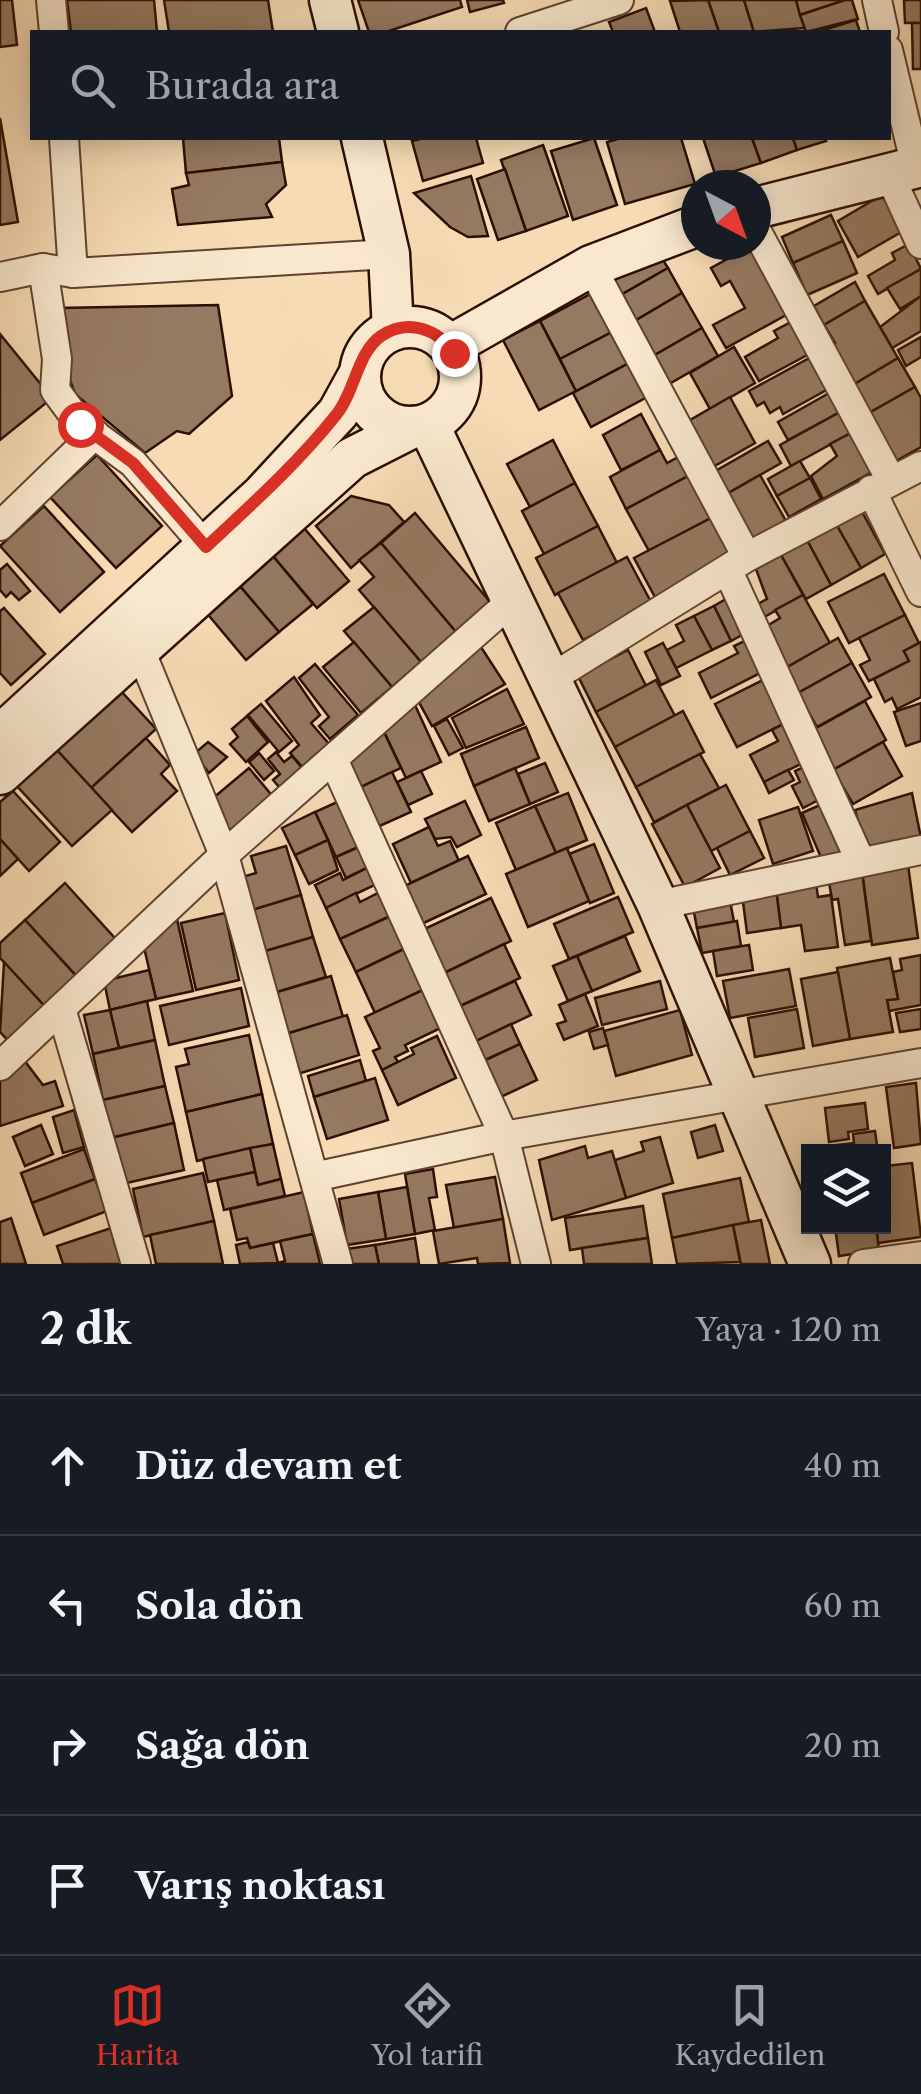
<!DOCTYPE html>
<html lang="tr">
<meta charset="utf-8">
<style>
:root{--surface:#171b24;--page:#20242c;--text:#f1f3f6;--muted:#9ea1a6;--line:#363941;--accent:#d93025}
body{margin:0;font-family:"Libre Caslon Text",serif;background:var(--page);color:var(--text)}
.controls{position:absolute;right:30px;bottom:30px;display:grid;overflow:hidden;border-radius:0px;box-shadow:0 5px 25px #0003}
.controls button{width:90px;height:90px;display:grid;place-items:center;padding:0;border:0;border-bottom:2px solid var(--line);background:var(--surface);color:var(--text);font:50px sans-serif}
.compass{position:absolute;left:681px;top:170px;width:90px;height:90px;border-radius:50%;background:var(--surface);box-shadow:0 5px 25px #0003;rotate:139deg}
.stop{position:absolute;width:30px;height:30px;margin:-22px;border:8px solid #d93025;border-radius:50%;background:#fff}
.stop.end{background:#d93025;border-color:#fff;box-shadow:0 2px 10px #0008}
.list{margin:0;padding:0;list-style:none}
h2{display:flex;justify-content:space-between;align-items:center;height:130px;margin:0;padding:0 40px;font-size:42px}
h2 small{font-size:32px;font-weight:400;color:var(--muted)}
.list li{display:grid;grid-template-columns:65px 1fr auto;gap:30px;align-items:center;box-sizing:border-box;height:140px;padding:0 40px;border-top:2px solid var(--line)}
.list b{display:block;font-size:38px;white-space:nowrap}
.list em{font-size:32px;font-style:normal;color:var(--muted)}
.icon{flex:none;width:55px;height:55px;fill:none;stroke:currentColor;stroke-width:2;stroke-linecap:round;stroke-linejoin:round}
.map{position:relative;flex:none;width:921px;height:1264px;overflow:hidden}
.search{position:absolute;background:var(--surface);box-shadow:0 5px 25px #0003;left:30px;right:30px;top:30px;height:110px;display:flex;align-items:center;gap:25px;box-sizing:border-box;padding:0 35px;border-radius:0px;color:var(--muted);font-size:38px}
.sheet{height:690px;background:var(--surface)}
nav{display:flex;justify-content:space-around;align-items:center;box-sizing:border-box;height:140px;border-top:2px solid var(--line);background:var(--surface);font-size:28px;color:var(--muted)}
nav a{display:grid;justify-items:center;gap:5px}
nav .on{color:var(--accent)}
.map>svg:first-child{display:block}
</style>
<div class="map">
<svg width="921" height="1264" viewBox="0 0 921 1264">
<rect width="100%" height="100%" fill="#f6dbb4"/>
<filter id="stains"><feTurbulence type="fractalNoise" baseFrequency=".002" numOctaves="4"/><feColorMatrix values="0 0 0 0 .2 0 0 0 0 .09 0 0 0 0 .02 0 0 0 .5 -.17"/></filter>
<radialGradient id="worn" r=".72"><stop offset=".6" stop-color="#630" stop-opacity="0"/><stop offset="1" stop-color="#630" stop-opacity=".3"/></radialGradient>
<!-- building -->
<g fill="#957960" stroke="#2c0f05" stroke-width="2.5">
<polygon points="0,0 12,0 17,45 0,47"/>
<polygon points="67,0 154,0 157,32 71,32"/>
<polygon points="164,0 268,0 273,32 169,32"/>
<polygon points="358,0 460,0 462,7 386,32 369,32"/>
<polygon points="467,0 503,0 504,3 470,12"/>
<polygon points="708,0 744,0 754,32 719,32"/>
<polygon points="708,0 719,32 680,32 670,1"/>
<polygon points="744,0 796,0 805,28 754,32"/>
<polygon points="796,0 845,0 800,15"/>
<polygon points="845,0 852,0 858,19 806,32 800,15"/>
<polygon points="904,0 921,0 921,23 905,23"/>
<polygon points="646,8 655,32 613,32 609,22"/>
<polygon points="856,20 860,32 817,32"/>
<polygon points="912,23 921,23 921,69 913,69"/>
<polygon points="0,118 18,222 0,225"/>
<polygon points="183,138 279,138 282,162 186,173"/>
<polygon points="424,138 476,138 483,163 423,181 412,141"/>
<polygon points="594,138 617,205 573,220 551,151"/>
<polygon points="621,138 681,138 695,184 625,204 607,142"/>
<polygon points="703,138 752,138 761,163 716,177"/>
<polygon points="752,138 793,138 797,150 761,163"/>
<polygon points="793,138 824,138 826,141 797,150"/>
<polygon points="543,145 568,216 526,231 501,160"/>
<polygon points="282,162 286,185 266,204 272,217 178,225 172,189 189,185 186,173"/>
<polygon points="505,169 526,231 498,240 477,179"/>
<polygon points="471,176 488,236 468,237 450,227 414,193"/>
<polygon points="882,195 903,231 858,257 838,221"/>
<polygon points="831,215 843,241 793,263 782,237"/>
<polygon points="843,241 857,273 807,295 793,263"/>
<polygon points="909,244 921,269 878,294 868,276 895,260 892,253"/>
<polygon points="751,246 788,314 726,348 713,325 745,308 730,281 721,286 711,268"/>
<polygon points="657,250 668,268 619,296 608,278"/>
<polygon points="668,268 682,293 633,322 619,296"/>
<polygon points="921,269 921,296 900,309 887,288"/>
<polygon points="855,282 865,301 824,325 814,306"/>
<polygon points="596,291 616,330 560,359 540,321"/>
<polygon points="682,293 702,328 653,356 633,322"/>
<polygon points="921,296 921,331 892,348 880,327"/>
<polygon points="865,301 898,358 853,385 830,345 835,343 824,325"/>
<polygon points="218,305 232,396 189,434 177,431 145,453 75,394 67,372 58,308"/>
<polygon points="540,321 576,391 539,410 503,340"/>
<polygon points="791,322 809,354 759,381 745,357 778,338 774,331"/>
<polygon points="702,328 718,356 669,384 653,356"/>
<polygon points="616,330 633,361 576,391 560,359"/>
<polygon points="0,334 52,398 0,440"/>
<polygon points="921,337 921,357 906,366 898,350"/>
<polygon points="734,347 755,383 710,409 690,373"/>
<polygon points="813,356 830,388 783,414 780,407 770,413 764,402 757,406 749,391"/>
<polygon points="898,358 915,387 869,413 853,385"/>
<polygon points="633,361 651,395 591,427 573,393"/>
<polygon points="915,387 921,398 921,447 896,461 869,413"/>
<polygon points="831,392 842,411 788,440 778,422"/>
<polygon points="730,397 755,443 711,468 685,423"/>
<polygon points="842,411 853,432 791,466 780,445"/>
<polygon points="641,414 660,450 621,470 603,435"/>
<polygon points="853,432 874,471 823,499 811,476 837,456 830,444"/>
<polygon points="553,440 575,483 530,507 507,464"/>
<polygon points="768,441 781,463 725,495 712,473"/>
<polygon points="660,450 667,463 682,455 692,474 626,509 610,477"/>
<polygon points="97,455 162,526 116,568 50,497"/>
<polygon points="800,461 810,478 777,496 768,479"/>
<polygon points="692,474 715,516 649,551 626,509"/>
<polygon points="760,475 786,521 752,541 725,495"/>
<polygon points="810,478 821,499 789,517 777,496"/>
<polygon points="575,483 598,526 544,554 522,511"/>
<polygon points="351,496 389,505 404,522 351,568 316,526"/>
<polygon points="44,506 104,572 60,612 0,546"/>
<polygon points="861,510 885,554 861,568 836,524"/>
<polygon points="415,513 491,603 456,632 381,543"/>
<polygon points="715,516 736,557 656,599 634,558"/>
<polygon points="299,522 349,581 317,608 267,549"/>
<polygon points="836,524 861,568 831,585 807,540"/>
<polygon points="598,526 617,563 555,595 536,558"/>
<polygon points="807,540 831,585 806,599 781,555"/>
<polygon points="381,543 456,632 421,662 359,590 374,577 359,560"/>
<polygon points="267,549 313,604 279,632 233,578"/>
<polygon points="781,555 803,595 761,619 754,606 767,599 756,569"/>
<polygon points="627,557 652,604 583,640 558,593"/>
<polygon points="7,564 30,591 19,600 11,592 6,597 0,590 0,570"/>
<polygon points="884,574 905,615 849,643 828,602"/>
<polygon points="233,578 279,632 246,660 200,605"/>
<polygon points="803,595 830,643 784,669 762,629 780,618 775,610"/>
<polygon points="731,596 749,631 731,641 714,606"/>
<polygon points="714,606 731,641 712,650 694,616"/>
<polygon points="374,607 421,662 392,687 344,631"/>
<polygon points="4,608 45,654 11,685 0,673 0,611"/>
<polygon points="905,615 919,643 904,651 909,661 869,681 860,665 870,660 859,638"/>
<polygon points="694,616 712,650 676,668 667,650 684,641 676,625"/>
<polygon points="751,638 766,670 711,698 699,673 738,653 734,646"/>
<polygon points="838,638 852,663 798,693 784,669"/>
<polygon points="354,642 392,687 361,713 323,667"/>
<polygon points="921,642 921,697 897,709 892,698 885,702 874,679 909,661 904,651"/>
<polygon points="663,643 680,676 661,685 645,652"/>
<polygon points="479,644 505,684 432,726 415,695"/>
<polygon points="628,650 646,686 596,712 578,676"/>
<polygon points="852,663 871,697 817,727 798,693"/>
<polygon points="315,664 358,715 330,739 319,726 329,717 299,678"/>
<polygon points="294,677 320,715 311,723 330,745 303,768 290,753 299,745 266,701"/>
<polygon points="769,677 791,720 737,747 715,704"/>
<polygon points="656,680 675,716 615,747 596,712"/>
<polygon points="507,689 524,724 466,748 452,718"/>
<polygon points="120,690 156,729 91,788 56,749"/>
<polygon points="865,701 886,740 833,770 811,731"/>
<polygon points="921,703 921,741 906,746 894,712"/>
<polygon points="261,704 292,741 279,752 248,715"/>
<polygon points="415,705 441,762 406,778 379,721"/>
<polygon points="683,711 704,752 636,787 615,747"/>
<polygon points="247,716 268,742 246,762 230,744 238,737 232,729"/>
<polygon points="447,719 463,748 449,755 434,726"/>
<polygon points="791,720 811,759 764,782 750,755 778,741 772,730"/>
<polygon points="526,727 539,758 474,786 461,754"/>
<polygon points="382,728 401,768 357,789 341,756"/>
<polygon points="146,738 170,765 161,774 177,791 132,832 91,788"/>
<polygon points="208,742 227,757 209,773 194,754"/>
<polygon points="883,742 902,776 853,804 833,770"/>
<polygon points="56,749 112,810 72,846 16,785"/>
<polygon points="276,752 284,762 292,756 309,776 286,795 273,780 280,774 268,759"/>
<polygon points="259,753 274,771 264,780 249,762"/>
<polygon points="700,754 719,788 654,822 636,787"/>
<polygon points="545,763 558,792 530,804 518,774"/>
<polygon points="810,764 826,796 803,808 792,786 800,782 795,771"/>
<polygon points="249,768 275,799 232,836 206,804"/>
<polygon points="515,768 530,804 489,821 474,786"/>
<polygon points="788,770 794,780 769,793 764,782"/>
<polygon points="421,771 432,794 408,805 397,782"/>
<polygon points="392,772 411,812 375,828 357,789"/>
<polygon points="726,785 750,831 711,851 687,805"/>
<polygon points="13,791 60,842 29,871 0,839 0,802"/>
<polygon points="568,793 587,840 556,853 535,806"/>
<polygon points="912,793 921,838 867,853 855,810"/>
<polygon points="344,799 365,844 336,857 315,812"/>
<polygon points="465,801 481,835 457,847 451,837 435,839 425,819"/>
<polygon points="829,801 850,849 823,862 802,813"/>
<polygon points="687,805 720,868 685,887 652,824"/>
<polygon points="535,806 556,853 516,870 496,823"/>
<polygon points="798,807 813,851 773,864 759,820"/>
<polygon points="315,812 328,840 295,855 282,828"/>
<polygon points="429,827 438,846 450,841 459,861 411,883 393,844"/>
<polygon points="750,831 764,858 730,875 717,848"/>
<polygon points="0,839 18,859 0,876"/>
<polygon points="328,840 338,870 309,884 295,855"/>
<polygon points="594,844 614,893 590,903 569,854"/>
<polygon points="286,846 301,895 249,911 239,878 256,873 251,856"/>
<polygon points="361,846 371,866 346,878 336,857"/>
<polygon points="567,848 589,901 528,927 506,874"/>
<polygon points="468,856 486,894 415,927 398,889"/>
<polygon points="908,865 918,938 872,945 862,872"/>
<polygon points="371,866 379,883 326,908 315,885 340,873 343,880"/>
<polygon points="862,872 871,941 845,945 838,899 832,900 828,876"/>
<polygon points="65,883 122,946 82,982 25,920"/>
<polygon points="816,883 818,897 831,895 838,947 805,951 801,925 781,928 776,889"/>
<polygon points="776,889 781,928 747,933 742,894"/>
<polygon points="384,890 395,914 340,939 326,908 356,893 360,902"/>
<polygon points="301,895 313,937 262,952 249,911"/>
<polygon points="729,895 734,922 697,928 692,902"/>
<polygon points="618,897 633,932 569,959 554,924"/>
<polygon points="491,898 511,941 442,974 422,930"/>
<polygon points="225,913 239,980 196,990 181,923"/>
<polygon points="395,914 410,946 356,972 340,939"/>
<polygon points="177,919 193,991 156,999 143,943"/>
<polygon points="25,920 77,977 44,1006 0,958 0,943"/>
<polygon points="737,921 741,946 702,953 697,928"/>
<polygon points="625,936 640,971 592,991 577,956"/>
<polygon points="313,937 326,977 274,993 262,952"/>
<polygon points="504,944 520,978 458,1007 442,974"/>
<polygon points="749,945 753,970 717,976 713,951"/>
<polygon points="406,948 425,989 375,1013 356,972"/>
<polygon points="921,955 921,1005 889,1011 887,1000 898,999 893,972 902,970 900,959"/>
<polygon points="577,956 592,991 568,1001 553,966"/>
<polygon points="890,958 898,999 887,1000 893,1032 850,1039 837,968"/>
<polygon points="4,962 49,1011 12,1045 0,1032"/>
<polygon points="789,969 796,1006 730,1018 723,981"/>
<polygon points="149,970 156,999 110,1010 104,981"/>
<polygon points="838,972 850,1039 813,1046 801,979"/>
<polygon points="331,976 343,1017 286,1034 274,993"/>
<polygon points="515,981 531,1015 474,1042 458,1007"/>
<polygon points="660,981 667,1009 602,1025 595,998"/>
<polygon points="241,988 249,1026 169,1045 160,1006"/>
<polygon points="425,989 443,1027 405,1045 408,1051 395,1057 398,1062 382,1070 373,1051 380,1048 365,1017"/>
<polygon points="585,994 598,1026 564,1040 557,1024 566,1021 559,1005"/>
<polygon points="147,1001 155,1040 119,1048 110,1010"/>
<polygon points="797,1009 804,1048 755,1057 748,1018"/>
<polygon points="921,1009 921,1029 900,1032 896,1013"/>
<polygon points="110,1010 119,1048 93,1054 84,1015"/>
<polygon points="680,1010 692,1055 616,1076 604,1031"/>
<polygon points="347,1015 359,1055 298,1074 286,1034"/>
<polygon points="511,1024 520,1044 483,1061 474,1042"/>
<polygon points="603,1028 608,1045 594,1049 589,1032"/>
<polygon points="249,1035 262,1094 186,1112 176,1067 189,1064 185,1049"/>
<polygon points="437,1036 456,1078 398,1105 382,1070 414,1054 411,1048"/>
<polygon points="155,1040 165,1086 103,1100 93,1054"/>
<polygon points="520,1044 537,1080 492,1101 475,1065"/>
<polygon points="24,1060 43,1085 55,1081 63,1106 0,1126 0,1079"/>
<polygon points="360,1060 366,1081 314,1097 308,1076"/>
<polygon points="375,1078 388,1120 327,1139 314,1097"/>
<polygon points="916,1083 921,1144 894,1148 886,1087"/>
<polygon points="165,1086 174,1123 111,1138 103,1100"/>
<polygon points="262,1094 273,1144 197,1161 186,1112"/>
<polygon points="865,1103 868,1129 848,1132 849,1139 829,1142 825,1108"/>
<polygon points="74,1110 84,1147 63,1153 53,1117"/>
<polygon points="174,1123 184,1170 122,1184 111,1138"/>
<polygon points="41,1125 53,1154 25,1166 13,1137"/>
<polygon points="715,1125 723,1151 698,1158 691,1132"/>
<polygon points="875,1131 878,1152 836,1152 835,1145 854,1143 853,1134"/>
<polygon points="660,1137 673,1183 626,1198 615,1160 644,1151 641,1142"/>
<polygon points="273,1144 281,1179 258,1185 250,1148"/>
<polygon points="585,1146 588,1158 612,1151 626,1198 552,1220 539,1160"/>
<polygon points="250,1148 255,1172 208,1182 203,1159"/>
<polygon points="84,1149 95,1179 32,1203 21,1173"/>
<polygon points="912,1163 921,1237 878,1243 876,1226 884,1226 884,1166"/>
<polygon points="433,1169 437,1197 429,1198 435,1230 415,1234 405,1174"/>
<polygon points="255,1172 258,1185 281,1179 285,1196 224,1210 217,1180"/>
<polygon points="203,1173 214,1221 143,1237 133,1189"/>
<polygon points="495,1177 503,1219 454,1228 446,1185"/>
<polygon points="740,1178 749,1222 672,1238 663,1194"/>
<polygon points="95,1179 107,1211 44,1235 32,1203"/>
<polygon points="407,1187 415,1234 386,1239 378,1192"/>
<polygon points="304,1192 313,1234 250,1248 247,1238 237,1240 230,1209"/>
<polygon points="378,1192 386,1239 347,1245 339,1199"/>
<polygon points="643,1206 648,1238 570,1250 565,1218"/>
<polygon points="11,1218 26,1264 0,1264 0,1222"/>
<polygon points="503,1219 510,1263 478,1264 477,1258 439,1264 433,1231"/>
<polygon points="761,1220 770,1264 741,1264 733,1225"/>
<polygon points="214,1221 223,1264 156,1264 150,1235"/>
<polygon points="733,1225 740,1262 677,1264 672,1238"/>
<polygon points="835,1226 876,1226 879,1250 839,1256"/>
<polygon points="114,1227 126,1264 63,1264 57,1246"/>
<polygon points="313,1234 320,1264 274,1264 285,1261 280,1241"/>
<polygon points="415,1238 419,1264 379,1264 375,1245"/>
<polygon points="648,1238 652,1264 584,1264 582,1248"/>
<polygon points="248,1242 250,1248 273,1243 278,1263 240,1264 236,1245"/>
<polygon points="375,1245 379,1264 349,1264 346,1249"/>
</g>
<g fill="none" stroke-linecap="round" stroke-linejoin="round">
<!-- street casing -->
<g stroke="#5e4231" stroke-width="32">
<g id="street">
<polyline points="51,0 54,32"/>
<polyline points="877,0 884,32"/>
<polyline points="520,32 619,0"/>
<polyline points="888,50 916,167"/>
<polyline points="64,138 73,273"/>
<polyline points="889,174 921,244"/>
<polyline points="756,230 891,480"/>
<polyline points="591,266 747,557"/>
<polyline points="43,268 57,359 55,390 80,424 133,463 206,547"/>
<polyline points="0,277 43,268 73,273 389,254"/>
<polyline points="871,490 921,592"/>
<polyline points="0,526 95,434"/>
<polyline points="729,573 860,860"/>
<polyline points="141,652 224,855 338,1264"/>
<polyline points="550,679 747,557 921,466"/>
<polyline points="333,759 504,1136 536,1264"/>
<polyline points="658,905 921,850"/>
<polyline points="62,1012 136,1264"/>
<polyline points="0,1066 224,855 514,599"/>
<polyline points="314,1177 504,1136 921,1063"/>
<polyline points="863,1264 921,1256"/>
</g>
</g>
<!-- secondary casing -->
<g stroke="#2c0f05" stroke-width="45">
<g id="secondary">
<polyline points="330,0 338,32"/>
<polyline points="362,138 389,254 393,330"/>
<polyline points="756,208 921,166"/>
<circle cx="410" cy="377" r="50"/>
<polyline points="450,346 591,266 696,226"/>
<polyline points="428,424 658,905 810,1264"/>
<polyline points="0,736 262,495 338,413 360,373"/>
<polyline points="0,774 352,458 413,427"/>
</g>
</g>
<!-- street -->
<use href="#street" stroke="#f9e8ce" stroke-width="28"/>
<!-- secondary -->
<use href="#secondary" stroke="#f9e8ce" stroke-width="40"/>
</g>
<g fill="none" stroke-linecap="round" stroke-linejoin="round">
<!-- route -->
<path stroke="#d93025" stroke-width="12" d="M 80,424 L 133,463 L 206,547 C 251,505 298,463 336,415 C 355,392 357,353 381,336 C 408,318 438,329 454,353"/>
</g>
<rect width="100%" height="100%" filter="url(#stains)"/>
<rect width="100%" height="100%" fill="url(#worn)"/>
</svg>
<div class="controls">
<button><svg class="icon" aria-label="layers" viewBox="0 0 24 24"><path d="M12 4l9 5-9 5-9-5zM3 14l9 5 9-5"/></svg></button>
</div>
<svg class="compass" viewBox="-18 -18 36 36"><path d="M0-13l5 13h-10z" fill="#e53935"/><path d="M0 13l5-13h-10z" fill="#9ea1a6"/></svg>
<div class="stop" style="left:80px;top:424px"></div>
<div class="stop end" style="left:454px;top:353px"></div>
<div class="search"><svg class="icon" aria-label="search" viewBox="0 0 24 24"><circle cx="10" cy="10" r="6"/><path d="M15 15l6 6"/></svg>Burada ara</div>
</div>
<section class="sheet">
<h2>2 dk<small>Yaya · 120 m</small></h2>
<ul class="list">
<li><svg class="icon" aria-label="ahead" viewBox="0 0 24 24"><path d="M12 20V5M6 11l6-6 6 6"/></svg><div><b>Düz devam et</b></div><em>40 m</em></li>
<li><svg class="icon" aria-label="left" viewBox="0 0 24 24"><path d="M17 20v-9H6M10 6l-5 5 5 5"/></svg><div><b>Sola dön</b></div><em>60 m</em></li>
<li><svg class="icon" aria-label="right" viewBox="0 0 24 24"><path d="M7 20v-9h11M14 6l5 5-5 5"/></svg><div><b>Sağa dön</b></div><em>20 m</em></li>
<li><svg class="icon" aria-label="arrive" viewBox="0 0 24 24"><path d="M6 21V4h12l-3 4 3 4H6"/></svg><div><b>Varış noktası</b></div></li>
</ul>
</section>
<nav>
<a class="on"><svg class="icon" aria-label="map" viewBox="0 0 24 24"><path d="M3 6l6-2 6 2 6-2v14l-6 2-6-2-6 2zM9 4v14M15 6v14"/></svg>Harita</a>
<a><svg class="icon" aria-label="directions" viewBox="0 0 24 24"><path d="M12 3l9 9-9 9-9-9zM9 14v-3h6M13 9l2 2-2 2"/></svg>Yol tarifi</a>
<a><svg class="icon" aria-label="saved" viewBox="0 0 24 24"><path d="M7 4h10v16l-5-4-5 4z"/></svg>Kaydedilen</a>
</nav>
